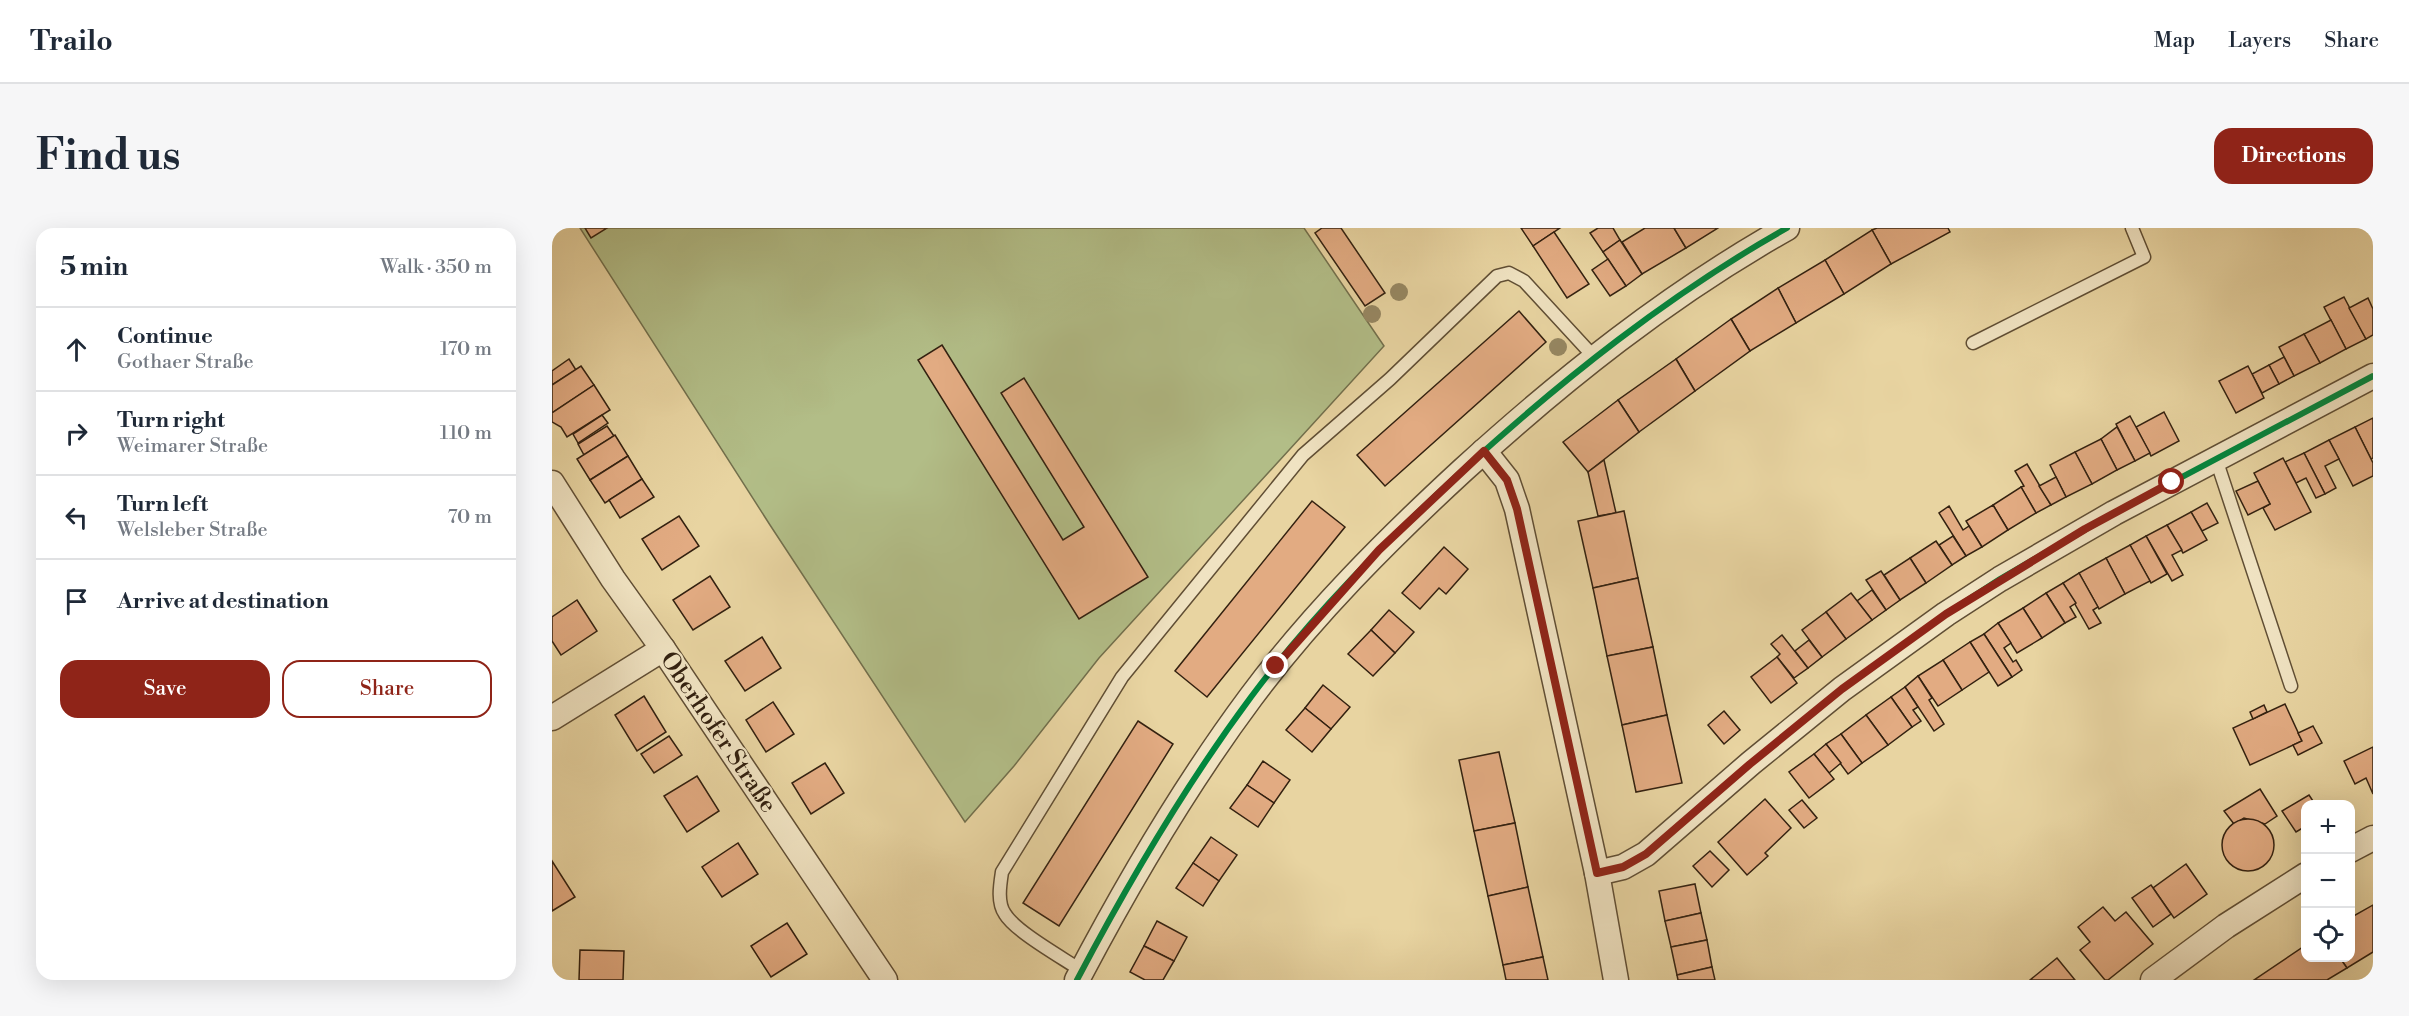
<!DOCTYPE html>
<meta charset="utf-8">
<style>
:root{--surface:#fff;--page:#f6f6f7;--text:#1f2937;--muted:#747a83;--line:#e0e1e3;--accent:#8f2418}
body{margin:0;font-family:"Libre Bodoni",serif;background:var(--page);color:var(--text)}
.controls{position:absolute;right:18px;bottom:18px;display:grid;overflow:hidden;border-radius:12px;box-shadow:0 6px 24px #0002}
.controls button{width:54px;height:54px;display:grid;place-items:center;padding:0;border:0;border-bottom:2px solid var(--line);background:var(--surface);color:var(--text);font:30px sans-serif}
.stop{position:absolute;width:18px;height:18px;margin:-14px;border:4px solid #8f2418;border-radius:50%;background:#fff}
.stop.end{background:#8f2418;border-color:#fff;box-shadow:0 2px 6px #0008}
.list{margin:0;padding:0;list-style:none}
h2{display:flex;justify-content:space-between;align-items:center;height:78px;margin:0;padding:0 24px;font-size:26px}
h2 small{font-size:20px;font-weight:400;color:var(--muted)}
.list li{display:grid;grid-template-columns:39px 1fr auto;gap:18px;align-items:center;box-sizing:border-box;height:84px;padding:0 24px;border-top:2px solid var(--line)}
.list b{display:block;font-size:22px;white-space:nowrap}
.list p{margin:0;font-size:20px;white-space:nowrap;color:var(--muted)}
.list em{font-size:20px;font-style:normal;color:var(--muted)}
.actions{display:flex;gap:12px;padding:18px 24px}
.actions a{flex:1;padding:14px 0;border:2px solid var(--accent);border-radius:18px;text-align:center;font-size:21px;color:var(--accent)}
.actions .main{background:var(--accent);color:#fff}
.icon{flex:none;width:33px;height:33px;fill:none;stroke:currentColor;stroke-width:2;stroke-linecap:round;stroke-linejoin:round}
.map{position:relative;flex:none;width:1821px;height:752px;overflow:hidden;border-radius:18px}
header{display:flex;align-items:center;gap:36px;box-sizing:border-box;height:84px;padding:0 30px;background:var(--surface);border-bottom:2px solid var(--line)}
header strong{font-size:28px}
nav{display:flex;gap:33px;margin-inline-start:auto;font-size:21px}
.intro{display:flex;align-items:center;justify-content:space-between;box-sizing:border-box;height:144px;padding:0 36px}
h1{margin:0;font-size:42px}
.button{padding:15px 27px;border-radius:18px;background:var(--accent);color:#fff;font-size:21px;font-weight:700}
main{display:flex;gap:36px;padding:0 36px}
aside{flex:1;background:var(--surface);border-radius:18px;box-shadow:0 6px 24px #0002}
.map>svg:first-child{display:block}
</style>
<header>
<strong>Trailo</strong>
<nav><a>Map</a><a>Layers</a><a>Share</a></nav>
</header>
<div class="intro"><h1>Find us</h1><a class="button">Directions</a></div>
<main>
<aside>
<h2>5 min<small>Walk · 350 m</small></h2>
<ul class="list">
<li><svg class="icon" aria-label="ahead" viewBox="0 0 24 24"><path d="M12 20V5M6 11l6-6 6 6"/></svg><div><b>Continue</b><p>Gothaer Straße</p></div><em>170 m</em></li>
<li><svg class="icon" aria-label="right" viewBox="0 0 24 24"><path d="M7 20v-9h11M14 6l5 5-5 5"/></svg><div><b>Turn right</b><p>Weimarer Straße</p></div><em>110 m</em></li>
<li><svg class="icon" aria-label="left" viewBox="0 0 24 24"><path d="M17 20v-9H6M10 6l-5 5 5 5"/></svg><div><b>Turn left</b><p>Welsleber Straße</p></div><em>70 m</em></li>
<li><svg class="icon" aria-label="arrive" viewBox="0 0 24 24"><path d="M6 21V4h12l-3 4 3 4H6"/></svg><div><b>Arrive at destination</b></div></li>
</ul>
<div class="actions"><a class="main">Save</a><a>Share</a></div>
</aside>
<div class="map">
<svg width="1821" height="752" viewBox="0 0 1821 752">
<rect width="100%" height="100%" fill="#e8d4a1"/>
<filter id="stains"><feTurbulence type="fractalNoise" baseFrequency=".00333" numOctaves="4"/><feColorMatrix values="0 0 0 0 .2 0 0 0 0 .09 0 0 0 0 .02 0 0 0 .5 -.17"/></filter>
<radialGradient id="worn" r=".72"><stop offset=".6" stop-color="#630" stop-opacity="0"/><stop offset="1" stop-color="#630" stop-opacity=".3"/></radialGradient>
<!-- green -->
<polygon fill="#b2bd87" stroke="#726f4c" stroke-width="1.5" points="28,0 752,0 832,118 547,430 462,538 413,594 218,297"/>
<!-- building -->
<g fill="#e2ab82" stroke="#332110" stroke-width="1.5">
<polygon points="33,0 55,0 39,10"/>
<polygon points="770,0 789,0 833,65 813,78 763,5"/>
<polygon points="969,0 1008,0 981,18"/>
<polygon points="1046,0 1061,0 1068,12 1051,24 1038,5"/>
<polygon points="1093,0 1122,0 1134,20 1090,46 1070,14"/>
<polygon points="1122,0 1166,0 1134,20"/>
<polygon points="1325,0 1396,0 1398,4 1339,36 1320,2"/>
<polygon points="1320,2 1339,36 1292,66 1273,32"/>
<polygon points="1002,4 1037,56 1015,70 981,18"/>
<polygon points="1068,12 1090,46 1074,58 1051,24"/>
<polygon points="1056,31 1074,58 1058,68 1040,42"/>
<polygon points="1273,32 1292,66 1244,95 1226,60"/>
<polygon points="1226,60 1244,95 1198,123 1179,91"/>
<polygon points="1792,69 1814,111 1794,121 1772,79"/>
<polygon points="1816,70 1821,81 1821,107 1814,111 1797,80"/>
<polygon points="967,83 994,114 833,258 805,227"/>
<polygon points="1179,91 1198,123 1143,163 1124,131"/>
<polygon points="1779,92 1794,121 1768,135 1752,106"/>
<polygon points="1752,106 1768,135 1742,148 1727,119"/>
<polygon points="390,117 511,312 532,299 449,165 472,150 596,349 527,391 366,132"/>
<polygon points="1732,129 1742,148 1727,156 1717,137"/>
<polygon points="17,131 24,142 0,157 0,143"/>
<polygon points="1124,131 1143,163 1087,204 1066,172"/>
<polygon points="1717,137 1727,156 1710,165 1700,146"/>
<polygon points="29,138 42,157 0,185 0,157"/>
<polygon points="1696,138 1712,170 1684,185 1667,153"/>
<polygon points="42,157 58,182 15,209 9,199 0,194 0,185"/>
<polygon points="1066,172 1087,204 1036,244 1011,214"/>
<polygon points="1612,184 1627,213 1599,228 1584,199"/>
<polygon points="50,187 56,195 26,215 21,206"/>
<polygon points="1578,188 1598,225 1583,233 1564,196"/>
<polygon points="1821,190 1821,230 1819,231 1803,199"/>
<polygon points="55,198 62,208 32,227 26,216"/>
<polygon points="1565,199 1583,233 1565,242 1549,211"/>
<polygon points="1803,199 1821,235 1821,248 1801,258 1777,212"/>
<polygon points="63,207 76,228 38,252 25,231"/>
<polygon points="1549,211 1565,242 1540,256 1523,224"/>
<polygon points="1777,212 1787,231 1773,238 1784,260 1773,266 1752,225"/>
<polygon points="1523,224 1540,256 1514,269 1498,237"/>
<polygon points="1752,225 1773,266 1764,270 1754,250 1744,255 1733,234"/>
<polygon points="76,228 90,251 53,275 38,252"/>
<polygon points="1731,230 1759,284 1723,302 1711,280 1718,276 1702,245"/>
<polygon points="1052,232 1064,285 1046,288 1036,244"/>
<polygon points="1475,236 1499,277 1484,285 1469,259 1472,258 1463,243"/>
<polygon points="1504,249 1514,269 1499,277 1487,258"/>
<polygon points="90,251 102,269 68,290 57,272"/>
<polygon points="1706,253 1718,276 1696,287 1684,263"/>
<polygon points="1469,259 1484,285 1456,302 1441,277"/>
<polygon points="760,273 793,299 655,469 623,443"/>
<polygon points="1655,275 1666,295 1650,303 1639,284"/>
<polygon points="1441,277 1456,302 1430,319 1414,293"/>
<polygon points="1397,278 1411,302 1417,298 1430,319 1414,328 1387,285"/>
<polygon points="1072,283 1086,350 1041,360 1026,293"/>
<polygon points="1639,284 1655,312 1631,325 1615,297"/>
<polygon points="127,288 147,318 110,342 90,311"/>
<polygon points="1615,297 1630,322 1620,327 1631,347 1620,353 1594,308"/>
<polygon points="1401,308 1414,328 1400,337 1387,317"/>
<polygon points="1594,308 1615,346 1599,355 1578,317"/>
<polygon points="1384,313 1400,337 1374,355 1358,330"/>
<polygon points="1578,317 1598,353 1573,366 1554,330"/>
<polygon points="892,319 916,341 894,366 887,360 868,381 850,365"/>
<polygon points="1358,330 1374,355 1348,372 1332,347"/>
<polygon points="1554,330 1573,366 1547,381 1527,345"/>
<polygon points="1329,343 1348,372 1334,382 1314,352"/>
<polygon points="1527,345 1546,379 1541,382 1549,395 1537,401 1511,355"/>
<polygon points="158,348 178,379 141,402 121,372"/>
<polygon points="1086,350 1101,419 1055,428 1041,360"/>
<polygon points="1511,355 1524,375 1518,379 1524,389 1513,395 1494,365"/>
<polygon points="1320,362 1334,382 1320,392 1305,373"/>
<polygon points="1299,365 1320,392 1294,411 1274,384"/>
<polygon points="1494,365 1513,395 1490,410 1471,380"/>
<polygon points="25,372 45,403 9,427 0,413 0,389"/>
<polygon points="1471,380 1490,410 1465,425 1446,395"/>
<polygon points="837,382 862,404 843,425 819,402"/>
<polygon points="1274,384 1294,411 1270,429 1250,402"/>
<polygon points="1446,395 1459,415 1452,420 1461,434 1464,432 1470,442 1460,449 1432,406"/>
<polygon points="819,402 843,425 821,448 796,426"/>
<polygon points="1432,406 1460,449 1446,458 1418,414"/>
<polygon points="1230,407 1256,440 1242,450 1225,429 1228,426 1219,416"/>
<polygon points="210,409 229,440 193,463 173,433"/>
<polygon points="1257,412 1270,429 1256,440 1243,423"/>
<polygon points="1418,414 1437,444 1410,462 1391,432"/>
<polygon points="1101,419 1115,487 1070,497 1055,428"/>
<polygon points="1225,429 1245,455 1219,475 1199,449"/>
<polygon points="1391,432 1410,462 1386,478 1366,448"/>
<polygon points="1366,448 1380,470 1377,472 1392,496 1382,503 1353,459"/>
<polygon points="771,457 798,479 779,501 753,480"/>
<polygon points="1353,459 1366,479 1361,482 1369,493 1360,499 1339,469"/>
<polygon points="92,468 114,504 85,523 63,487"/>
<polygon points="1339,469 1360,499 1336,517 1314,487"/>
<polygon points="221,474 242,506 214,524 194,492"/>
<polygon points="1733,476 1750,513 1698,537 1681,500"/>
<polygon points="1712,477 1715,484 1701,491 1698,484"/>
<polygon points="753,480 779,501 760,524 734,502"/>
<polygon points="1172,483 1188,502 1172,516 1156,497"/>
<polygon points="1115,487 1130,555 1084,564 1070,497"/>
<polygon points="1314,487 1336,517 1310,535 1289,506"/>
<polygon points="586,493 621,516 507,698 471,675"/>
<polygon points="1761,498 1770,515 1746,527 1741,517 1750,513 1746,505"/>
<polygon points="1289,506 1310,535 1296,546 1274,516"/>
<polygon points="117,508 130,527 102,545 89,526"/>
<polygon points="1274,516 1289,535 1277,545 1262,526"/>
<polygon points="1821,519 1821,566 1814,550 1803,556 1792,533"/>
<polygon points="947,524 963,595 922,603 907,532"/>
<polygon points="1262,526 1282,551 1257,570 1237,544"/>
<polygon points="711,533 738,552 722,575 695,557"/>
<polygon points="273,535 292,565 259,586 240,555"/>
<polygon points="145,548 167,583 135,604 112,568"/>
<polygon points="695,557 722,575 706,599 678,580"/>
<polygon points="1708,561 1725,588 1713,596 1692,590 1682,596 1672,583"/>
<polygon points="1757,567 1763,576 1754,576 1754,598 1744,604 1730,583"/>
<polygon points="1213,571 1239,600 1213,625 1216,628 1195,647 1166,614"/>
<polygon points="1250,572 1265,590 1252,600 1237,582"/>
<circle cx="1696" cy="617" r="26"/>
<polygon points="963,595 976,659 936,668 922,603"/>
<polygon points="659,609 685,627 667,653 641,635"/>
<polygon points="186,615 206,646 170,669 150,639"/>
<polygon points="1158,623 1177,642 1160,659 1141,638"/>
<polygon points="0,633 23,669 0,683"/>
<polygon points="641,635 667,653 651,678 624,660"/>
<polygon points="1634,636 1655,666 1622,690 1601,660"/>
<polygon points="1143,656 1149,685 1113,693 1107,663"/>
<polygon points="1599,657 1619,686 1601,699 1580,670"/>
<polygon points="976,659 991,729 951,737 936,668"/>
<polygon points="1821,677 1821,724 1795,740 1788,730 1798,730 1798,690"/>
<polygon points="1551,679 1563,693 1574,684 1601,716 1556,752 1553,752 1528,722 1538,714 1526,699"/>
<polygon points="1149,685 1155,712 1119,719 1113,693"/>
<polygon points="605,693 635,709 622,733 592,718"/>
<polygon points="235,695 255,726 219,749 199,718"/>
<polygon points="1155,712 1160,739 1125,747 1119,719"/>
<polygon points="1754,717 1754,730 1788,730 1795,740 1775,752 1702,752"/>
<polygon points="592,718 622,733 611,752 593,752 578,744"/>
<polygon points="28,722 72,723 71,752 27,752"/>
<polygon points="991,729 996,752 954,752 951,737"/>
<polygon points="1505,730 1523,752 1478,752"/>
<polygon points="1160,739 1163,752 1126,752 1125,747"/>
</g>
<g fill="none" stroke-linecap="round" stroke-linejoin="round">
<!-- lane casing -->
<g stroke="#604e34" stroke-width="15">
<g id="lane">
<polyline points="1421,115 1592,29 1580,0"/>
<polyline points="1664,231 1739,458"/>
<path d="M 530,743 C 511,730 464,704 453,686 C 445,675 448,657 450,644 L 570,449 L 751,227 L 838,151 L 945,48 L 957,45 L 972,53 L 1042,129"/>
</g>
</g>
<!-- street casing -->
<g stroke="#604e34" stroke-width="27">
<g id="street">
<polyline points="932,223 955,252 965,281 1045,645 1064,752"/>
<polyline points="0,255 61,351 111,421 333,752"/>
<polyline points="0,490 111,421"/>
<polyline points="1798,622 1821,610"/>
<polyline points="1045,645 1071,639 1094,626 1199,535 1290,461 1394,386 1448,351 1562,285 1821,148"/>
<path d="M 525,752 C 577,653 632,559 699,469 C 760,387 835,312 911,242 C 1011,151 1116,67 1235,0"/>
<polyline points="1601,752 1674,698 1754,647"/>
</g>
</g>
<!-- lane -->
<use href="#lane" stroke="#f0e3c2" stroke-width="12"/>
<!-- street -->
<use href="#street" stroke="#f0e3c2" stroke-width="24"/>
<!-- cycleway casing -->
<g stroke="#f0e3c2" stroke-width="10">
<g id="cycleway">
<polyline points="1045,645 1071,639 1094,626 1199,535 1290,461 1394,386 1448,351 1562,285 1821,148"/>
<path d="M 525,752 C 577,653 632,559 699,469 C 760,387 835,312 911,242 C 1011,151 1116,67 1235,0"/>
</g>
</g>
<!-- cycleway -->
<use href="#cycleway" stroke="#00873e" stroke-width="6"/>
</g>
<!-- trees -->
<g fill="#968762">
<circle cx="847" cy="64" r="9"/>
<circle cx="820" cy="86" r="9"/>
<circle cx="1006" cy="119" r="9"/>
</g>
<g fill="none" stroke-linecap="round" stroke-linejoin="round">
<!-- route -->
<polyline stroke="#8f2418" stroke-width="8" points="724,438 827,322 932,223 955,252 965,281 1045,645 1071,639 1094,626 1198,536 1290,461 1394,386 1533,301 1620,254"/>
</g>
<g text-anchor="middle" stroke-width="4.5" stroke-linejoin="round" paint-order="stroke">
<!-- street labels -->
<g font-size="24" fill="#332110" stroke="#f0e3c2">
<text transform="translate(167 504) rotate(56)" y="8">Oberhofer Straße</text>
</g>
</g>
<rect width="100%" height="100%" filter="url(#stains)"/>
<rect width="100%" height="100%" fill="url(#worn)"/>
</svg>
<div class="controls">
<button>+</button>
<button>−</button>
<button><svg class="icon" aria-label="locate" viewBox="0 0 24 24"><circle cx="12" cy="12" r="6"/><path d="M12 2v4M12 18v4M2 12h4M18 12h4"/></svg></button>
</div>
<div class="stop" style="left:1620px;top:254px"></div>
<div class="stop end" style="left:724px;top:438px"></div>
</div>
</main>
